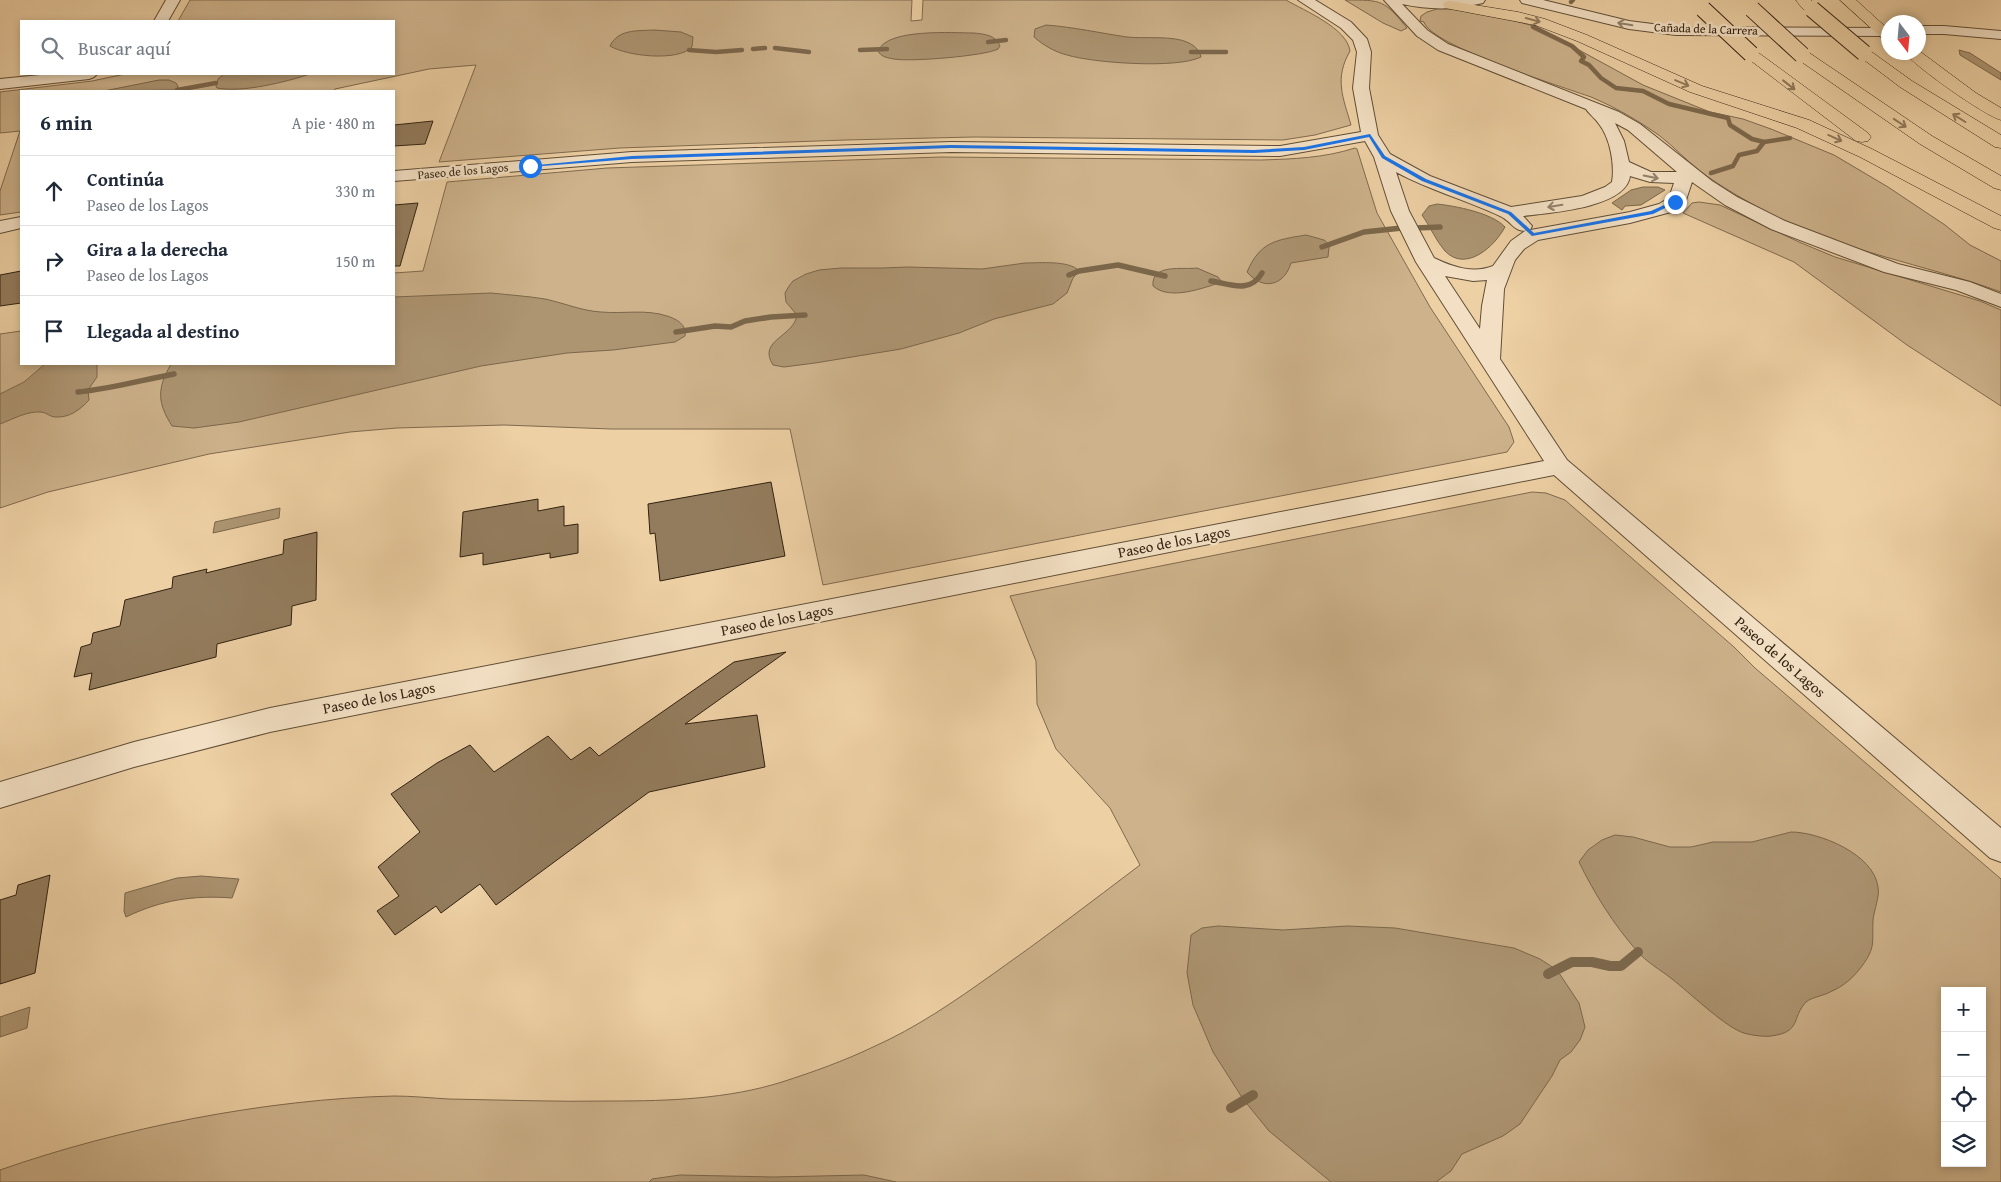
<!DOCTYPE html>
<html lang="es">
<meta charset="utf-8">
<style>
:root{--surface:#fff;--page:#f2f2f3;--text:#1f2937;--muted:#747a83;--line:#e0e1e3}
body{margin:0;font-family:"Gentium Book Plus",serif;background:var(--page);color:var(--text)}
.controls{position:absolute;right:15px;bottom:15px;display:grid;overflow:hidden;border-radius:0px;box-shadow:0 2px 8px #0003}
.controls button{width:45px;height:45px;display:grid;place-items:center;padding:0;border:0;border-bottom:1px solid var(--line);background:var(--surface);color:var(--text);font:25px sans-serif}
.compass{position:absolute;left:1881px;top:15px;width:45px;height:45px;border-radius:50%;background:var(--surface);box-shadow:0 2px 8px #0003;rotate:164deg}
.stop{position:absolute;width:15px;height:15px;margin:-11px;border:4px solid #1a73e8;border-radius:50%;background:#fff}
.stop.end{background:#1a73e8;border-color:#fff;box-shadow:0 1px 5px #0008}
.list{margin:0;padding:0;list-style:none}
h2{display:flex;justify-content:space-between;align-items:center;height:65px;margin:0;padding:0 20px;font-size:21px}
h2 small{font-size:16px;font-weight:400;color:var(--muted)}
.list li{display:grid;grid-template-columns:32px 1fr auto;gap:15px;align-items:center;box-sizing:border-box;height:70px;padding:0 20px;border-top:1px solid var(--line)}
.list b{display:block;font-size:19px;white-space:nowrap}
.list p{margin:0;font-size:16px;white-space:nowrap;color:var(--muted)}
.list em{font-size:16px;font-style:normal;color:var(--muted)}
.icon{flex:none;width:28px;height:28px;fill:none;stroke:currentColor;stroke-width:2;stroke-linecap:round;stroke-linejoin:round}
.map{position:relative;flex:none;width:2001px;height:1182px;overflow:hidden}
.search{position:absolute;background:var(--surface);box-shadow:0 2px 8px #0003;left:20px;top:20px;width:375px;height:55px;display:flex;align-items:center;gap:12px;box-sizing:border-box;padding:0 18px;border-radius:0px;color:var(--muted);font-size:19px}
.panel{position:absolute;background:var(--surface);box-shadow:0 2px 8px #0003;left:20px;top:90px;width:375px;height:275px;border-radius:0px}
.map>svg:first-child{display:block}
</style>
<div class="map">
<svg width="2001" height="1182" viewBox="0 0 2001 1182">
<rect width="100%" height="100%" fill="#edd0a4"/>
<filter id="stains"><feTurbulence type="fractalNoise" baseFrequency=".004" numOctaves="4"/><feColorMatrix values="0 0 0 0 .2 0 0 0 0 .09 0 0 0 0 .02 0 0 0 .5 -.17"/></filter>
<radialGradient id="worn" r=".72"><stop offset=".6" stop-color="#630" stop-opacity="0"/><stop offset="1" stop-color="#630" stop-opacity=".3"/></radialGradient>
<!-- green -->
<g fill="#cdb28b" stroke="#806a4e" fill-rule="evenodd">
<path d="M 190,0 L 912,0 L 911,21 L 922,20 L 923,0 L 1286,0 C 1305,11 1347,28 1350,51 C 1334,79 1343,97 1351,125 L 1315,135 L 1283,140 L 974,137 L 846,140 L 620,148 L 439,162 L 476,65 L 429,69 L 335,89 L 334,91 L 21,91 L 21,212 L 0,215 L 0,191 L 20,131 L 0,133 L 0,92 L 92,81 L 125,74 L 394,74 L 394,21 L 178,21 Z"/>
<path d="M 1345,0 C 1383,0 1384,0 1407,28 L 1401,31 L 1383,23 Z"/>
<path d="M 1437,9 L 1454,9 L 1497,16 L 1537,27 L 1643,85 L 1710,112 L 1743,119 L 1771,129 L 1834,155 L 1888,187 L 1945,225 L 1970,245 L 2001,261 L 2001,292 C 1924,264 1841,251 1768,213 C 1745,200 1721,187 1700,171 C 1686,160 1674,147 1660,136 C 1639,121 1615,107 1591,97 C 1563,87 1431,46 1424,22 L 1420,21 L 1421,16 L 1427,12 Z"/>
<path d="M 1355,148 L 1357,149 L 1377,213 L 1430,307 L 1509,427 L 1514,442 L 1507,452 L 823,585 L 790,429 L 611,429 L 504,425 L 397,428 L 350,432 L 209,454 L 48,492 L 0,508 L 0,334 L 21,331 L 21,364 L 394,364 L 394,273 L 423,271 L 447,182 L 607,168 L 941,157 L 1261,160 C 1293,159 1324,158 1355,148 Z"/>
<polygon points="1699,202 1720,205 1799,242 1835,257 1980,301 2001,310 2001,406 1907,345 1794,262 1683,213 1692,203"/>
<path d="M 1532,492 L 1546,493 L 1565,500 L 1734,647 L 1755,668 L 2001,879 L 2001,1182 L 0,1182 L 0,1170 C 120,1128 266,1099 394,1096 C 412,1096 431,1098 449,1099 C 504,1100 558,1102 613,1101 C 669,1101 728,1099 782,1082 C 813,1072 844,1061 873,1047 C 916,1028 955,1001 993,974 C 1043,939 1091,902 1140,865 L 1110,808 L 1056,749 L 1037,704 L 1036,661 L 1010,596 ZM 1945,991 L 1982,991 L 1982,1163 L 1945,1163 Z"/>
</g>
<!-- water -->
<g fill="#ad9572" stroke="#7c674b">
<path d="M 1046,25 C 1073,27 1100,33 1127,37 C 1145,39 1174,35 1189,43 C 1195,46 1200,51 1201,57 C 1177,69 1094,63 1067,55 C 1055,52 1043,45 1034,37 L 1035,29 Z"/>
<path d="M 654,30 L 681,32 L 693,37 L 692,47 C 678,62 626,56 610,46 C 618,29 637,31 654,30 Z"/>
<path d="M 974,33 C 984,34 996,35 1000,46 L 998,49 C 985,56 910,62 894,59 C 888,58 881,57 878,51 C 887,28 953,33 974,33 Z"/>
<polygon points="1959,50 1970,53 2001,73 2001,80 1960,55"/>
<path d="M 224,74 L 310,74 C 286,82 242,93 217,88 L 216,86 L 218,79 Z"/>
<polygon points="159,80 169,80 176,83 178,86 177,90 104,91"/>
<polygon points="1643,187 1658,187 1665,190 1641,205 1625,206 1622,210 1612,203 1631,190"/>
<path d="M 1437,204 C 1456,206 1492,213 1505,227 C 1495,246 1466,273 1445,251 C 1436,241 1430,226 1422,215 L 1429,206 Z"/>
<path d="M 1306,235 L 1324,240 L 1331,246 L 1329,247 L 1328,257 L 1291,263 C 1284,286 1263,291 1247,272 C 1260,242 1275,240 1306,235 Z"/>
<path d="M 1025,263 C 1038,263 1070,260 1079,271 L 1073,278 L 1067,293 L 1053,304 L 994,319 L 959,333 L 901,349 L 815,363 L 784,367 L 773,365 C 757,340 794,337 797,315 L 786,302 L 785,293 L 789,286 L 793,281 L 806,274 L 819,270 L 841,268 L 883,268 L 908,267 L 982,269 Z"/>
<path d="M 1197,268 L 1218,277 L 1222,282 C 1203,288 1170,301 1153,286 C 1151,263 1183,270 1197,268 Z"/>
<path d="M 491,293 C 509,295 527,296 545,299 C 564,303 582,311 601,312 C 623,314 646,309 667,316 C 677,319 687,325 685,336 L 675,342 L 613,350 L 567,353 L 481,366 L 239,422 L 194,428 L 172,426 C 157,402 157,389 171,364 L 394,364 L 394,297 Z"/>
<path d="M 45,364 L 97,364 L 97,377 L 88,390 L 89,400 C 80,410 69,418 55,417 C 50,417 46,412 41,412 C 27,411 13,419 0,424 L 0,394 L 24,382 Z"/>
<polygon points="280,508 279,518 213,533 215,522"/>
<path d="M 1791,832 C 1819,832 1874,854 1878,887 C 1880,896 1874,910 1873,920 C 1872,942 1876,947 1862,966 C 1853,978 1844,986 1830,992 C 1823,996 1812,997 1806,1002 C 1791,1018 1802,1032 1771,1036 C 1764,1037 1748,1035 1741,1032 C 1722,1024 1690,993 1672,979 C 1661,970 1646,962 1637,951 C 1614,925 1594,893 1579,862 L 1588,850 L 1602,840 L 1615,835 L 1633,837 L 1670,847 L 1691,847 L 1713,842 L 1752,842 Z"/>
<path d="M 201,876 L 239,879 L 232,898 C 194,895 161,900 126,917 L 124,911 L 125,893 L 177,878 Z"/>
<polygon points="1218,926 1283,930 1347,926 1395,928 1514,948 1540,959 1557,970 1579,1003 1585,1027 1580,1040 1571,1052 1560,1060 1552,1076 1520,1124 1503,1136 1462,1154 1451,1171 1436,1182 1331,1182 1269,1131 1243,1099 1213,1052 1193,1005 1187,973 1191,935 1202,928"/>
<polygon points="30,1007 27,1028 0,1037 0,1017"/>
<polygon points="680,1175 773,1177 864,1175 896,1182 649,1182 652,1179"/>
</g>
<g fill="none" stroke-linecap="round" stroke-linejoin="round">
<!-- stream-far2 -->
<g stroke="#7c674b" stroke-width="4.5">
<polyline points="1571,2 1573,0"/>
<polyline points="1535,25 1533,27 1572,46 1584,57 1581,61 1589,65 1601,78 1616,88 1643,91 1669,104 1728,118 1730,125 1752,139 1764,142 1757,151 1739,155 1733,166 1711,173"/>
<polyline points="988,42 1006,40"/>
<polyline points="775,48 809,52"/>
<polyline points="753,49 765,48"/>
<polyline points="689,50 716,52 742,50"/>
<polyline points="860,50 887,49"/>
<polyline points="1191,52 1226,52"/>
<polyline points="177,90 216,83"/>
<polyline points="1764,142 1790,138"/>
</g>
<!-- stream-far1 -->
<g stroke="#7c674b" stroke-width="5.5">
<polyline points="1416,228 1440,227"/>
<polyline points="1322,247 1364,232 1402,228"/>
<polyline points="1069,275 1079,271 1118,265 1165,276"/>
<path d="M 1211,281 C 1230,284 1250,294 1262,273"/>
<polyline points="676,332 715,326 731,327 745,321 771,317 805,315"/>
<path d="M 78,392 C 110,389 142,380 174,374"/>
</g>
<!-- stream -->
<g stroke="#7c674b" stroke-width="10">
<polyline points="1548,974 1572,962 1592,962 1610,966 1621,966 1638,952"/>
<polyline points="1231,1108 1253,1095"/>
</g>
</g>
<!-- building -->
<g fill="#937c5d" stroke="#322211">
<polygon points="433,121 425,144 394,146 394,125"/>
<polygon points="418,203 400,266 394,266 394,205"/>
<polygon points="21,271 21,303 0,306 0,275"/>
<polygon points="771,482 785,556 660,581 655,533 650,534 648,504"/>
<polygon points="538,499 538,511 564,506 564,526 578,524 578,553 550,558 550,553 483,565 483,553 460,557 463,512"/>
<polygon points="317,532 316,600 292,606 291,625 217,644 216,657 89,690 92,673 74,677 81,647 91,644 93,633 120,626 125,600 172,588 173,577 207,569 206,573 283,554 284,540"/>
<polygon points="786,652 685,724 757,715 765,767 649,792 496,905 480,884 441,913 436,906 395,935 377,911 399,896 378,867 420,832 391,794 437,763 470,745 494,772 548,736 571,760 590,747 599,756 734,662"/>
<polygon points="50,875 35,973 0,984 0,900 16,895 18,885"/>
</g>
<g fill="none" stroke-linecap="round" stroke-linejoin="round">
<!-- minor casing -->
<g stroke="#614e36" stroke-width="2">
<g id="minor">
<polygon points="166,0 180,0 168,21 154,21"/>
<path d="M 1298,0 L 1315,0 L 1351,22 L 1367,39 L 1371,52 L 1369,88 L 1378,135 L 1390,154 L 1430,176 L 1511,207 L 1582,196 L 1605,187 L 1612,182 C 1615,164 1610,138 1599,124 C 1595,118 1589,114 1586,109 L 1438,50 L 1417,36 L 1384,0 L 1485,0 L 1483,3 C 1455,10 1430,10 1402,4 L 1427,30 L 1448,44 L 1619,112 L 1640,124 L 1712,181 L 1737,197 L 1785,221 L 1898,264 L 1970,282 L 2001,294 L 2001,307 L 1956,290 L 1884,272 L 1771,229 L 1725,205 L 1692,182 L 1686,200 L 1680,207 L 1671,212 L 1630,223 L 1538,240 L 1524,249 L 1515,260 L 1504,289 L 1500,359 L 1567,460 L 2001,828 L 2001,862 L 1990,858 L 1554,475 L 270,732 L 134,767 L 0,808 L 0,782 L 134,742 L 270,708 L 1544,461 L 1416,262 L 1391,211 L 1374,157 L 1365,141 L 1280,156 L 951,152 L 632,162 L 394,181 L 394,171 L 632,152 L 951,142 L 1280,146 L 1361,132 L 1353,88 L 1357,52 L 1353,40 L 1341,28 ZM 1615,123 L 1628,130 L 1677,172 L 1651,172 L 1629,162 L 1624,141 ZM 1396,172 C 1429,190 1466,200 1500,216 C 1512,221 1514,234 1530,230 L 1532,226 L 1523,216 C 1549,213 1626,208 1630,176 L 1650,182 L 1674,183 L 1669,198 L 1659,204 L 1630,212 L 1525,231 L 1511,241 L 1493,266 C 1473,274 1453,267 1434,258 L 1409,211 ZM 1445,276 L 1473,281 L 1487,280 L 1482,306 L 1480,329 Z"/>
<polygon points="1520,0 1543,0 1629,21 1676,27 1888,28 1888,36 1676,35 1629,29 1522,3"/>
<polygon points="1918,26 1944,26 2001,31 2001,39 1944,34 1918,34"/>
<polygon points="50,74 97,74 94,77 89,79 0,89 0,79"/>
<polygon points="21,217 21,228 0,233 0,221"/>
</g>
</g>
<!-- motorway casing -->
<g stroke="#322211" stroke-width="1">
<g id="motorway">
<path d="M 1796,0 L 1811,0 L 1819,9 L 1817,12 C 1807,15 1801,8 1796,0 Z"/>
<polygon points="1840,0 1856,0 1888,29 1888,40 1883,39"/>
<polygon points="1450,1 1518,12 1545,19 1587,35 1702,86 1809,120 1872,149 2001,216 2001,230 1994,228 1860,157 1797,128 1690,92 1577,41 1535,25 1445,8 1443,5 1445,2"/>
<polygon points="1864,48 1869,50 1912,81 2001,135 2001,148 1995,147 1900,87 1859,56 1856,53 1859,50"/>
<polygon points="1751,49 1756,51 1868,133 1871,137 1868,141 1862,142 1856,141 1746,57 1743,54 1746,51"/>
<polygon points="1802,50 1808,52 1932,136 2001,176 2001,190 1994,188 1920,144 1796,58 1794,55 1796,52"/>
<path d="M 1918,50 L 1976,93 L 2001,108 L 2001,120 C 1985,116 1914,66 1904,52 L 1918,52 Z"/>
</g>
</g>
<!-- minor -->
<use href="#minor" fill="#f3e0c4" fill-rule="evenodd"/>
<!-- motorway -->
<use href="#motorway" fill="#edd0a4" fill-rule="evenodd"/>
<!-- motorway-bridge casing -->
<g stroke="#322211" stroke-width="18" stroke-linecap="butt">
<g id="motorway-bridge">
<polyline points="1703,9 1751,54"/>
<polyline points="1752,9 1802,55"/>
<polyline points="1812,9 1864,53"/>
</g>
</g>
<!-- motorway-bridge -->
<use href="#motorway-bridge" stroke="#edd0a4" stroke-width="16"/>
</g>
<!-- one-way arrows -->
<defs><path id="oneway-shaft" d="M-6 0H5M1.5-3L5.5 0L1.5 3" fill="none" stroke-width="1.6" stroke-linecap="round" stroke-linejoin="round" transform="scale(1.25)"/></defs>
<g stroke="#90795a">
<use href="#oneway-shaft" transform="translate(1533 20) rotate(15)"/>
<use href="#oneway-shaft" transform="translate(1682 83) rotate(23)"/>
<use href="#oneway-shaft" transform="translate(1789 85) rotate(38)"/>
<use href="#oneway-shaft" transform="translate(1959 118) rotate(-148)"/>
<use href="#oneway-shaft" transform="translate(1900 123) rotate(34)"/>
<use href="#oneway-shaft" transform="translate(1835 138) rotate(24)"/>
</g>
<g stroke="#92816a">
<use href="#oneway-shaft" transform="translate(1625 24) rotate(-170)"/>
<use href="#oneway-shaft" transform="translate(1651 177) rotate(12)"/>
<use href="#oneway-shaft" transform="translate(1555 206) rotate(171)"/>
</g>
<!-- route -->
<polygon fill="#1a73e8" points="1370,134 1385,156 1426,179 1511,212 1534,233 1651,211 1673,201 1677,202 1653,214 1532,236 1508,214 1422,181 1382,158 1369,137 1304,150 1254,153 951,148 632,159 530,167 527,166 632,156 951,145 1254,150 1304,147"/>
<g text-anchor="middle" stroke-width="5" stroke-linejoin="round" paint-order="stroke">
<!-- far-street labels -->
<g font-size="12" fill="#322211" stroke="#f3e0c4">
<text transform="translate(1706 29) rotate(2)" y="4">Cañada de la Carrera</text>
<text transform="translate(463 171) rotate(-5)" y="4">Paseo de los Lagos</text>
</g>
<!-- street labels -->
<g font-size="15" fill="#322211" stroke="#f3e0c4">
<text transform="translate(1174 542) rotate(-11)" y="5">Paseo de los Lagos</text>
<text transform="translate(777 620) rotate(-11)" y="5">Paseo de los Lagos</text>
<text transform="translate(1780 657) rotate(41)" y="5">Paseo de los Lagos</text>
<text transform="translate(379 698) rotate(-11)" y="5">Paseo de los Lagos</text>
</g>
</g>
<rect width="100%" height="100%" filter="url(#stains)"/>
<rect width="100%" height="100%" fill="url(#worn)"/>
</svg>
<div class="controls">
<button>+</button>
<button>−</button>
<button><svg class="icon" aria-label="locate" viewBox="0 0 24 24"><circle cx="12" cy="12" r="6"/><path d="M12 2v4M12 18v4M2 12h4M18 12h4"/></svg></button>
<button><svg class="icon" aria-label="layers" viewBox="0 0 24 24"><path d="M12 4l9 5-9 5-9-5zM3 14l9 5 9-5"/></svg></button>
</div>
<svg class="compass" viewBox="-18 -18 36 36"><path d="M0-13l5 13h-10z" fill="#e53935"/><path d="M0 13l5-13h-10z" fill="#747a83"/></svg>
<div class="stop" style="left:530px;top:166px"></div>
<div class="stop end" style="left:1675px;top:202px"></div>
<div class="search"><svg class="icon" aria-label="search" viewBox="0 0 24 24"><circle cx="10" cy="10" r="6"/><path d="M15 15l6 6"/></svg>Buscar aquí</div>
<section class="panel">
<h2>6 min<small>A pie · 480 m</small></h2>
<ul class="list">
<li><svg class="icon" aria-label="ahead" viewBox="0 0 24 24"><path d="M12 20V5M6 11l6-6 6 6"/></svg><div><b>Continúa</b><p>Paseo de los Lagos</p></div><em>330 m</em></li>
<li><svg class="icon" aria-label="right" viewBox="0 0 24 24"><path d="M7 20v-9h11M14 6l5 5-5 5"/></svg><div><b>Gira a la derecha</b><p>Paseo de los Lagos</p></div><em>150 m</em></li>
<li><svg class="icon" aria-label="arrive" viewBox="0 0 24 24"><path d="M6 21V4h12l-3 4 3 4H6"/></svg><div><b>Llegada al destino</b></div></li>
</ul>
</section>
</div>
